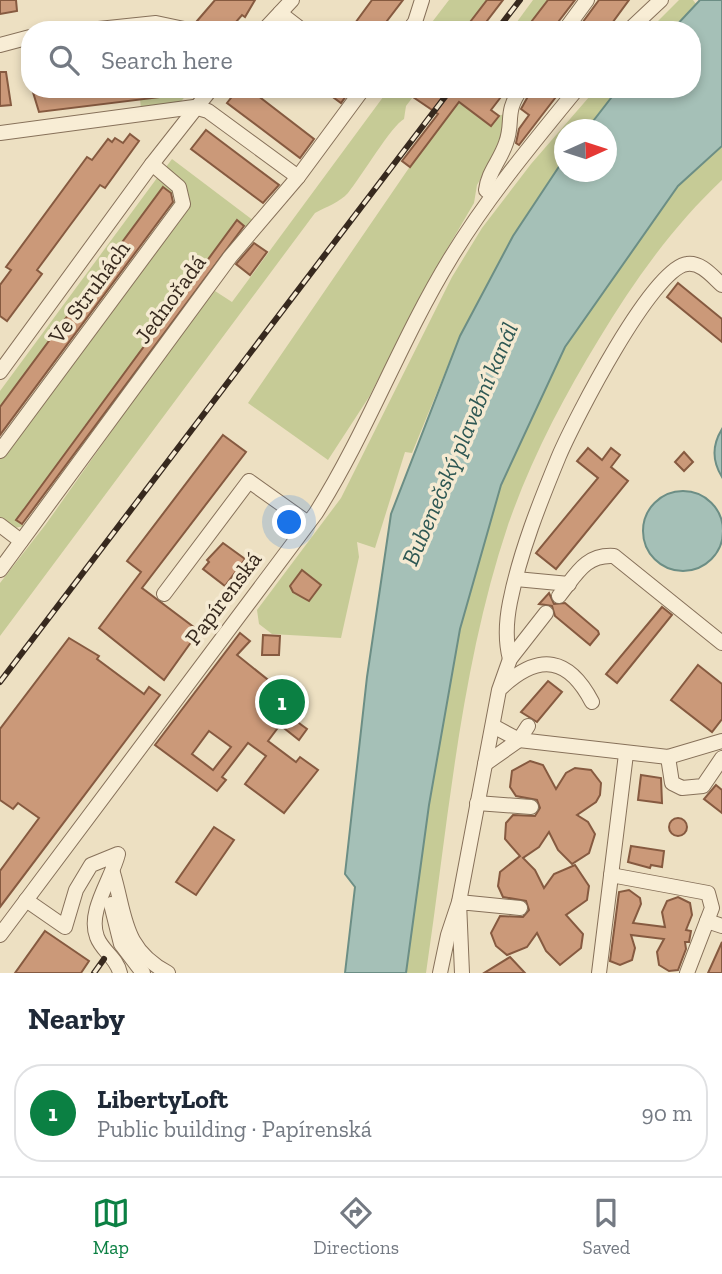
<!DOCTYPE html>
<meta charset="utf-8">
<style>
:root{--surface:#fff;--page:#f6f6f7;--text:#1f2937;--muted:#747a83;--line:#e0e1e3;--accent:#0b8043}
body{margin:0;font-family:"Zilla Slab",serif;background:var(--page);color:var(--text)}
.compass{position:absolute;left:554px;top:119px;width:63px;height:63px;border-radius:50%;background:var(--surface);box-shadow:0 4px 10px #0003;rotate:87deg}
.you{position:absolute;left:290px;top:523px;width:24px;height:24px;margin:-18px;border:5px solid #fff;border-radius:50%;background:#1a73e8;box-shadow:0 0 0 10px #1a73e833}
.badge{display:grid;place-items:center;width:46px;height:46px;border-radius:50%;background:var(--accent);color:#fff;font-size:23px;font-weight:700}
.pin{position:absolute;translate:-50% -50%;border:4px solid #fff;box-shadow:0 2px 7px #0006}
.list{margin:0;padding:0;list-style:none}
h2{display:flex;justify-content:space-between;align-items:center;height:91px;margin:0;padding:0 28px;font-size:30px}
h2 small{font-size:23px;font-weight:400;color:var(--muted)}
.list li{display:grid;grid-template-columns:46px 1fr auto;gap:21px;align-items:center;box-sizing:border-box;height:98px;margin:0 14px 14px;padding:0 14px;border:2px solid var(--line);border-radius:28px}
.list b{display:block;font-size:26px;white-space:nowrap}
.list p{margin:0;font-size:23px;white-space:nowrap;color:var(--muted)}
.list em{font-size:23px;font-style:normal;color:var(--muted)}
.icon{flex:none;width:38px;height:38px;fill:none;stroke:currentColor;stroke-width:2;stroke-linecap:round;stroke-linejoin:round}
.map{position:relative;flex:none;width:722px;height:973px;overflow:hidden}
.search{position:absolute;background:var(--surface);box-shadow:0 4px 10px #0003;left:21px;right:21px;top:21px;height:77px;display:flex;align-items:center;gap:18px;box-sizing:border-box;padding:0 24px;border-radius:28px;color:var(--muted);font-size:26px}
.sheet{height:203px;background:var(--surface)}
nav{display:flex;justify-content:space-around;align-items:center;box-sizing:border-box;height:98px;border-top:2px solid var(--line);background:var(--surface);font-size:19px;color:var(--muted)}
nav a{display:grid;justify-items:center;gap:4px}
nav .on{color:var(--accent)}
.map>svg:first-child{display:block}
</style>
<div class="map">
<svg width="722" height="973" viewBox="0 0 722 973">
<rect width="100%" height="100%" fill="#ede0c2"/>
<!-- green -->
<g fill="#c6cb96" fill-rule="evenodd">
<polygon points="449,0 487,0 464,30 426,30"/>
<polygon points="533,0 548,0 525,30 511,30"/>
<polygon points="679,0 693,0 696,4 672,30 649,30"/>
<polygon points="174,89 191,89 179,104 141,109 140,99 174,95"/>
<path d="M 389,89 L 419,89 L 406,106 L 404,119 C 392,125 361,177 348,193 C 340,202 326,207 315,213 L 0,636 L 0,583 L 46,524 L 181,333 L 215,291 L 232,302 Z"/>
<polygon points="463,89 461,103 499,116 504,114 506,133 477,185 474,203 429,280 369,397 328,460 248,403"/>
<polygon points="596,89 618,89 587,129 564,130 564,159 513,236 460,336 412,453 405,452 375,548 357,542 359,557 341,638 272,634 259,624 257,610 341,498 452,277 482,228 531,164"/>
<path d="M 722,146 L 722,180 C 674,225 633,282 599,339 C 563,398 531,459 508,525 C 460,668 448,824 426,973 L 406,973 L 429,805 L 460,629 L 501,485 L 565,347 L 678,186 Z"/>
<path d="M 172,159 L 254,221 L 95,431 L 85,425 L 59,462 L 68,469 L 66,471 L 57,464 L 17,520 L 24,526 L 15,528 L 0,517 L 0,459 L 188,203 L 185,183 L 166,167 ZM 236,221 L 246,227 L 235,242 L 226,235 ZM 210,256 L 219,263 L 202,286 L 193,280 ZM 176,302 L 185,308 L 157,345 L 149,338 ZM 148,341 L 156,347 L 98,426 L 89,420 Z"/>
<polygon points="157,178 181,196 164,222 162,220 177,198 163,187 0,407 0,391"/>
</g>
<!-- water -->
<g fill="#a5c0b7" stroke="#6c8e85" stroke-width="2">
<polygon points="700,0 722,0 722,146 678,186 565,347 501,485 460,629 429,805 406,973 345,973 355,887 345,874 367,677 391,514 460,336 513,236 564,159 564,172 606,172 606,130 587,129 618,89 692,89 692,30 672,30"/>
<path d="M 722,429 L 722,477 C 712,461 712,445 722,429 Z"/>
<circle cx="683" cy="531" r="40"/>
</g>
<!-- building -->
<g fill="#cb9979" stroke="#865a40" stroke-width="2" fill-rule="evenodd">
<polygon points="0,0 16,0 17,11 0,14"/>
<polygon points="215,0 255,0 245,17 242,15 229,30 207,30 197,21"/>
<polygon points="372,0 403,0 380,30 350,30"/>
<polygon points="487,0 503,0 480,30 464,30"/>
<polygon points="548,0 575,0 552,30 525,30"/>
<polygon points="599,0 629,0 607,30 577,30"/>
<polygon points="0,72 6,72 11,105 0,106"/>
<polygon points="32,89 168,89 169,96 39,112"/>
<polygon points="238,89 249,89 314,139 300,158 227,103"/>
<polygon points="322,89 351,89 341,103"/>
<polygon points="419,89 507,89 491,110 499,116 491,126 459,102 410,167 402,161 438,114 413,97"/>
<polygon points="532,89 562,89 519,145 516,143 519,129 529,115 521,109"/>
<polygon points="206,130 279,185 263,203 191,149"/>
<polygon points="130,134 139,141 105,188 100,185 68,228 37,270 42,274 7,321 0,316 0,285 11,270 6,267 87,157 92,160 108,139 112,142 115,138 123,143"/>
<polygon points="163,187 171,193 173,202 0,435 0,407"/>
<polygon points="237,220 244,226 22,524 16,520 25,508"/>
<polygon points="254,243 267,252 250,275 236,264"/>
<polygon points="678,283 722,319 722,342 667,297"/>
<polygon points="223,435 246,452 142,588 199,631 164,680 99,628 141,572 127,561"/>
<polygon points="588,448 602,460 611,448 620,455 611,467 628,481 556,569 536,553 598,478 577,461"/>
<polygon points="684,452 693,462 684,471 675,462"/>
<polygon points="223,543 245,559 225,586 203,569 209,562 207,560"/>
<polygon points="302,570 321,585 309,601 293,592 290,586"/>
<polygon points="549,593 554,604 565,603 598,631 599,634 590,645 555,616 552,606 539,604"/>
<polygon points="662,607 672,615 617,683 606,674"/>
<path d="M 240,633 L 250,641 L 237,655 L 297,703 L 288,715 L 307,729 L 299,740 L 280,725 L 268,741 L 296,762 L 300,757 L 318,770 L 284,813 L 245,784 L 266,756 L 248,743 L 222,777 L 226,780 L 217,791 L 155,745 ZM 209,731 L 231,747 L 213,770 L 192,754 Z"/>
<polygon points="263,635 280,636 279,655 262,655"/>
<polygon points="69,638 99,656 97,659 144,694 149,687 160,695 0,907 0,871 39,818 18,803 13,809 0,800 0,729"/>
<polygon points="698,665 722,684 722,719 712,732 671,700"/>
<polygon points="548,681 562,692 537,722 521,712"/>
<polygon points="530,761 543,765 556,789 566,773 575,768 591,770 601,783 600,795 596,802 577,815 588,822 595,834 589,853 572,864 558,850 549,832 539,847 523,858 535,870 544,888 554,874 575,865 589,886 587,900 566,915 583,934 581,948 560,965 546,951 537,933 527,947 507,955 496,946 491,933 500,916 523,917 529,910 526,901 503,897 498,886 500,872 520,856 505,839 506,823 513,815 535,816 540,808 537,800 516,796 510,787 512,771"/>
<polygon points="641,775 661,778 662,803 638,800"/>
<polygon points="716,785 722,790 722,813 704,799"/>
<circle cx="678" cy="827" r="9"/>
<polygon points="214,827 234,840 196,895 176,882"/>
<polygon points="631,846 664,851 662,867 651,865 650,868 628,862"/>
<polygon points="629,890 640,898 641,904 633,923 665,927 662,912 667,901 678,897 690,903 692,915 686,930 691,931 689,942 685,942 686,949 678,970 669,971 659,965 657,952 664,939 631,935 635,948 632,960 620,965 610,961 619,892"/>
<polygon points="45,931 89,961 81,973 15,973"/>
<polygon points="722,942 722,973 708,973"/>
<polygon points="510,957 525,973 484,973"/>
</g>
<g fill="none" stroke-linecap="round" stroke-linejoin="round">
<!-- minor casing -->
<g stroke="#87715a" stroke-width="16">
<g id="minor">
<polyline points="280,13 302,30"/>
<polyline points="89,30 156,23 189,30"/>
<polyline points="264,30 292,0"/>
<polyline points="409,30 415,22 422,0"/>
<polyline points="565,30 587,0"/>
<polyline points="629,30 661,0"/>
<polyline points="0,45 30,37"/>
<polyline points="0,133 194,107 208,111 298,177"/>
<path d="M 491,194 L 486,190 C 488,172 500,161 506,143 C 514,121 504,113 521,89"/>
<polyline points="0,372 152,164 211,89"/>
<polyline points="0,451 183,204 179,187 152,164"/>
<polyline points="0,525 21,541"/>
<polyline points="0,570 230,257 298,177 363,89"/>
<polyline points="516,579 569,584"/>
<polyline points="164,594 249,481 308,523"/>
<path d="M 559,596 C 576,575 585,554 614,556 L 722,643"/>
<path d="M 510,659 C 505,640 506,622 510,602 C 520,552 540,502 559,456 C 574,421 652,268 687,264 C 701,262 712,276 722,285"/>
<path d="M 502,687 C 540,652 569,658 592,702"/>
<polyline points="493,726 519,740 668,757 722,741"/>
<polyline points="668,757 672,783 682,788 703,786 722,758"/>
<polyline points="485,764 519,740 528,726"/>
<polyline points="477,803 531,807"/>
<path d="M 113,873 C 126,916 122,948 168,973"/>
<polyline points="611,875 708,893 712,908 687,973"/>
<path d="M 26,900 L 65,927 L 76,890 L 91,865 L 118,854 C 112,879 87,911 97,937 C 102,951 117,958 120,973"/>
<polyline points="111,904 121,944 143,973"/>
<polyline points="707,921 722,926"/>
<path d="M 0,935 L 316,513 C 367,432 400,341 450,259 C 487,198 532,144 577,89"/>
<polyline points="440,973 448,935 459,902 499,690 510,659 546,613"/>
<polyline points="462,973 459,902 520,908"/>
<polyline points="599,973 626,754"/>
</g>
</g>
<!-- minor -->
<use href="#minor" stroke="#f8edd5" stroke-width="14"/>
<!-- rail casing -->
<g stroke="#37291e" stroke-width="6">
<g id="rail">
<polyline points="497,30 520,0"/>
<polyline points="0,682 451,89"/>
<polyline points="94,973 104,959"/>
</g>
</g>
<!-- rail -->
<use href="#rail" stroke="#f5ead2" stroke-width="3.5" stroke-dasharray="10" stroke-linecap="butt"/>
</g>
<g text-anchor="middle" stroke-width="7" stroke-linejoin="round" paint-order="stroke">
<!-- street labels -->
<g font-size="23" fill="#37291e" stroke="#f5ead2">
<text transform="translate(89 292) rotate(-54)" y="8">Ve Struhách</text>
<text transform="translate(170 299) rotate(-54)" y="8">Jednořadá</text>
<text transform="translate(223 598) rotate(-53)" y="8">Papírenská</text>
</g>
<!-- water labels -->
<g font-size="24" font-style="italic" fill="#2d5753" stroke="#f5ead2">
<text transform="translate(460 444) rotate(-67)" y="8">Bubenečský plavební kanál</text>
</g>
</g>
</svg>
<svg class="compass" viewBox="-18 -18 36 36"><path d="M0-13l5 13h-10z" fill="#e53935"/><path d="M0 13l5-13h-10z" fill="#747a83"/></svg>
<div class="you"></div>
<div class="pin badge" style="left:282px;top:702px">1</div>
<div class="search"><svg class="icon" aria-label="search" viewBox="0 0 24 24"><circle cx="10" cy="10" r="6"/><path d="M15 15l6 6"/></svg>Search here</div>
</div>
<section class="sheet">
<h2>Nearby<small></small></h2>
<ul class="list">
<li><span class="badge">1</span><div><b>LibertyLoft</b><p>Public building · Papírenská</p></div><em>90 m</em></li>
</ul>
</section>
<nav>
<a class="on"><svg class="icon" aria-label="map" viewBox="0 0 24 24"><path d="M3 6l6-2 6 2 6-2v14l-6 2-6-2-6 2zM9 4v14M15 6v14"/></svg>Map</a>
<a><svg class="icon" aria-label="directions" viewBox="0 0 24 24"><path d="M12 3l9 9-9 9-9-9zM9 14v-3h6M13 9l2 2-2 2"/></svg>Directions</a>
<a><svg class="icon" aria-label="saved" viewBox="0 0 24 24"><path d="M7 4h10v16l-5-4-5 4z"/></svg>Saved</a>
</nav>
